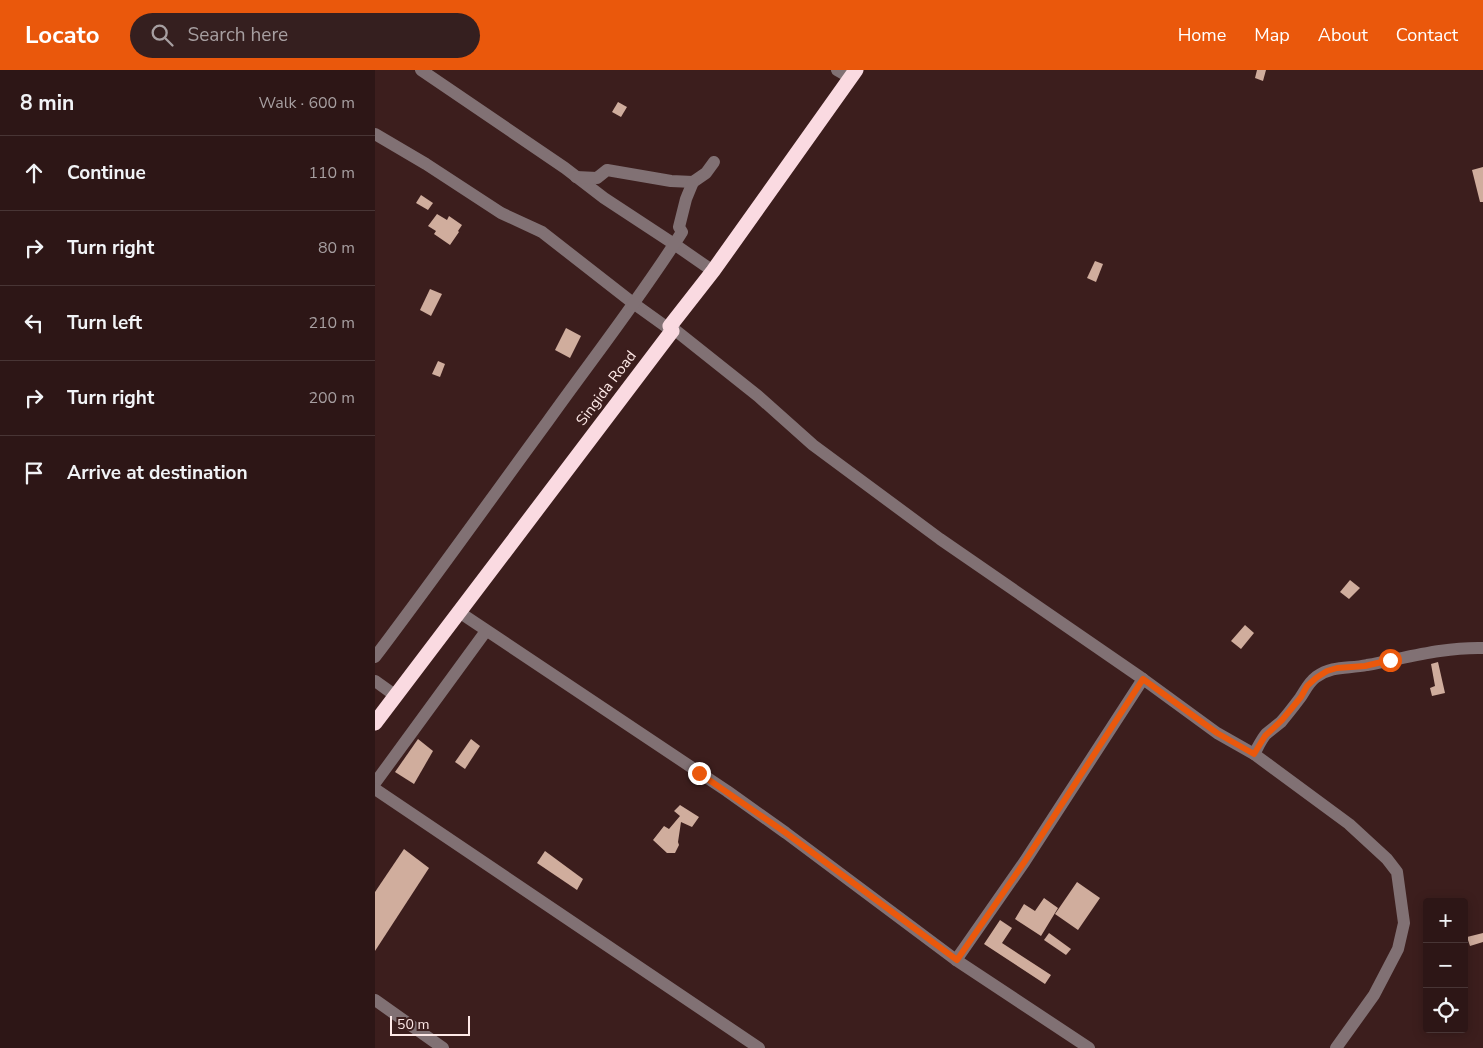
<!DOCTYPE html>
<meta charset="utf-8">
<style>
:root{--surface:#2d1616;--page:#351f1f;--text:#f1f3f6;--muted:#a79fa1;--line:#483535;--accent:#ea580c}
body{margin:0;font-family:"Nunito Sans",sans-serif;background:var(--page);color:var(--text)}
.controls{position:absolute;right:15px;bottom:15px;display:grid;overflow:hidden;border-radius:5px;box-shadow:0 2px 12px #0003}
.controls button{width:45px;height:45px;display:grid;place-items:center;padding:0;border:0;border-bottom:1px solid var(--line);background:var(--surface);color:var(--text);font:25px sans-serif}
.scale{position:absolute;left:15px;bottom:12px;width:80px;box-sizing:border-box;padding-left:5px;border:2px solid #fee9e7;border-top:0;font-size:14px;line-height:18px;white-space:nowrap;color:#fee9e7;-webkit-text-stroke:4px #3c1e1d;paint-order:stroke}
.stop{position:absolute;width:15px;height:15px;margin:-11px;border:4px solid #ea580c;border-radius:50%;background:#fff}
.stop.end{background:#ea580c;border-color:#fff;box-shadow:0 1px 5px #0008}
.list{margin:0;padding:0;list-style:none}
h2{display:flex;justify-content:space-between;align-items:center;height:65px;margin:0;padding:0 20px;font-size:21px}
h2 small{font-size:16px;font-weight:400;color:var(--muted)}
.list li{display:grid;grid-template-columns:32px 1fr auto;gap:15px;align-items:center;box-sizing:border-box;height:75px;padding:0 20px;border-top:1px solid var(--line)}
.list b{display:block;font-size:19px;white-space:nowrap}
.list em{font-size:16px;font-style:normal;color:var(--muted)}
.icon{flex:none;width:28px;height:28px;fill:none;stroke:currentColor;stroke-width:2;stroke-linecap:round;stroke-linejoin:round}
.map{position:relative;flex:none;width:1108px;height:978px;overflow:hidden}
header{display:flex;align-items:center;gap:30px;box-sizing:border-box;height:70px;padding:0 25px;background:var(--accent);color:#fff}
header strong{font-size:24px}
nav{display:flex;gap:28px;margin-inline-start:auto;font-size:18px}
.search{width:350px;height:45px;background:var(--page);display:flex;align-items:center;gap:12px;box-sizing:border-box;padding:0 18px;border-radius:28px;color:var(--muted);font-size:19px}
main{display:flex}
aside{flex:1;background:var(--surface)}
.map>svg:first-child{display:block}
</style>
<header>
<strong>Locato</strong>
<div class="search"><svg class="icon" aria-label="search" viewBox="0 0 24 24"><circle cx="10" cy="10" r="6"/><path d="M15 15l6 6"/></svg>Search here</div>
<nav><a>Home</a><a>Map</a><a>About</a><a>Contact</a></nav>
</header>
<main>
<aside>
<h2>8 min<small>Walk · 600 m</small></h2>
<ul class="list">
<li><svg class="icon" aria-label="ahead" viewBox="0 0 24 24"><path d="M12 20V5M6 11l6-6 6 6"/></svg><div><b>Continue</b></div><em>110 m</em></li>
<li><svg class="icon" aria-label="right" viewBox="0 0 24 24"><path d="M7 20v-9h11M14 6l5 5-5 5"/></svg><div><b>Turn right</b></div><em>80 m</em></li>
<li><svg class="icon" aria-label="left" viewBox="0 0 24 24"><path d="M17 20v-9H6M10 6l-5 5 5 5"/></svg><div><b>Turn left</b></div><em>210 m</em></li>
<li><svg class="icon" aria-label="right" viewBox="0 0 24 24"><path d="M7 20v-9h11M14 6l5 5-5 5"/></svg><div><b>Turn right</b></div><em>200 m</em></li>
<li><svg class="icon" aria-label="arrive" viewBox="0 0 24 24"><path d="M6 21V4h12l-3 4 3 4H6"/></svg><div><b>Arrive at destination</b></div></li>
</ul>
</aside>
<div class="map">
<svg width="1108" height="978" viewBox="0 0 1108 978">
<rect width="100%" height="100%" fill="#3c1e1d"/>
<!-- building -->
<g fill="#d0ad9d">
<polygon points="882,0 891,0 888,11 880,8"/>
<polygon points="243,32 252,37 246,47 237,42"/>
<polygon points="1108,97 1108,132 1105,132 1097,100"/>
<polygon points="46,125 58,133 53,140 41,133"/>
<polygon points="62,144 72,150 74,146 87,155 83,161 84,162 75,175 59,164 61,161 53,156"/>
<polygon points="720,191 728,194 721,212 712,208"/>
<polygon points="55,219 67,224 56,246 45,240"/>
<polygon points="191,258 206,266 195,288 180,280"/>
<polygon points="63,291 70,294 65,307 57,304"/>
<polygon points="975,510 985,518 974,529 965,522"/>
<polygon points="870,555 879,563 866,579 856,571"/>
<polygon points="1063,592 1070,623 1057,626 1055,618 1060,616 1056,594"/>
<polygon points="43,669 58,681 39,714 20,702"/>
<polygon points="96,669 105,676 90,699 80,692"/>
<polygon points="305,735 324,747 317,757 306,752 303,772 304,775 300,783 292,783 278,770 289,756 294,759 305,746 299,741"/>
<polygon points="29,779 54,798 0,881 0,822"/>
<polygon points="170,781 208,809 202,820 162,793"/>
<polygon points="702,812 725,828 703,860 680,844"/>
<polygon points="669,828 683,838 666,866 640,849 649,834 660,841"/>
<polygon points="625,850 637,858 627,873 676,905 670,914 609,874"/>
<polygon points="674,863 696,879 691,885 669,870"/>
<polygon points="1108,863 1108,872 1095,876 1092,867"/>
</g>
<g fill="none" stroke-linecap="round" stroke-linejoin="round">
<!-- minor -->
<g stroke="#817174" stroke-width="12">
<polyline points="46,0 190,98 229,128 299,174 338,201"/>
<polyline points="462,0 476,8"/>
<polyline points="0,64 51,94 126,143 167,162 258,233 297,261"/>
<polyline points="201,107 222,108 232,100 296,111 318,112 331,103 339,92"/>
<path d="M 295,256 L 383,326 L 438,375 L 565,469 L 768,609 L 842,663 L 879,684 C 883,677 886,670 891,664 C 896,660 901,656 906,652 C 912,645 919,636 925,628 C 930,621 933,613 941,607 C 958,595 973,599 992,595 C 1031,588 1068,577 1108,578"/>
<polyline points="84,542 352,721 411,763 581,890 714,978"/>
<path d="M 0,587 C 59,509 115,430 173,351 C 218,288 266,227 307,162 L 304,157 L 311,129 L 318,112"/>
<polyline points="0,611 21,626"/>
<polyline points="879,684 974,754 1012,789 1022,802 1029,853 1023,879 999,925 961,978"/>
<polyline points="0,713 111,561"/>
<polyline points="0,719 384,978"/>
<polyline points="581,890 650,791 768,609"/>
<polyline points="0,930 68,978"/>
</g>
<!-- highway -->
<polyline stroke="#fadae1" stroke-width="15" points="0,653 297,261 295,256 338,201 481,0"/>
</g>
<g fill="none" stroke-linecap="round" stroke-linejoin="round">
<!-- route -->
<polyline stroke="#ea580c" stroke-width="6" points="324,703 411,763 582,890 650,791 768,609 842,663 879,684 890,666 907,650 926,627 932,616 941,608 952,601 962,598 990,596 1015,590"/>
</g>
<g text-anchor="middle" stroke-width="5" stroke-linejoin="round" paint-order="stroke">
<!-- street labels -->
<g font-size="15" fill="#fee9e7" stroke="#3c1e1d">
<text transform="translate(231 318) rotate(-53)" y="5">Singida Road</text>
</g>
</g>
</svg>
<div class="controls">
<button>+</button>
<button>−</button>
<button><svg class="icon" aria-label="locate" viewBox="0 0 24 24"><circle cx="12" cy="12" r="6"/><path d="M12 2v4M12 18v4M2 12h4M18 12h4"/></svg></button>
</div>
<div class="scale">50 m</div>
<div class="stop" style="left:1015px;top:590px"></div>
<div class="stop end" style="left:324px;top:703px"></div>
</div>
</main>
